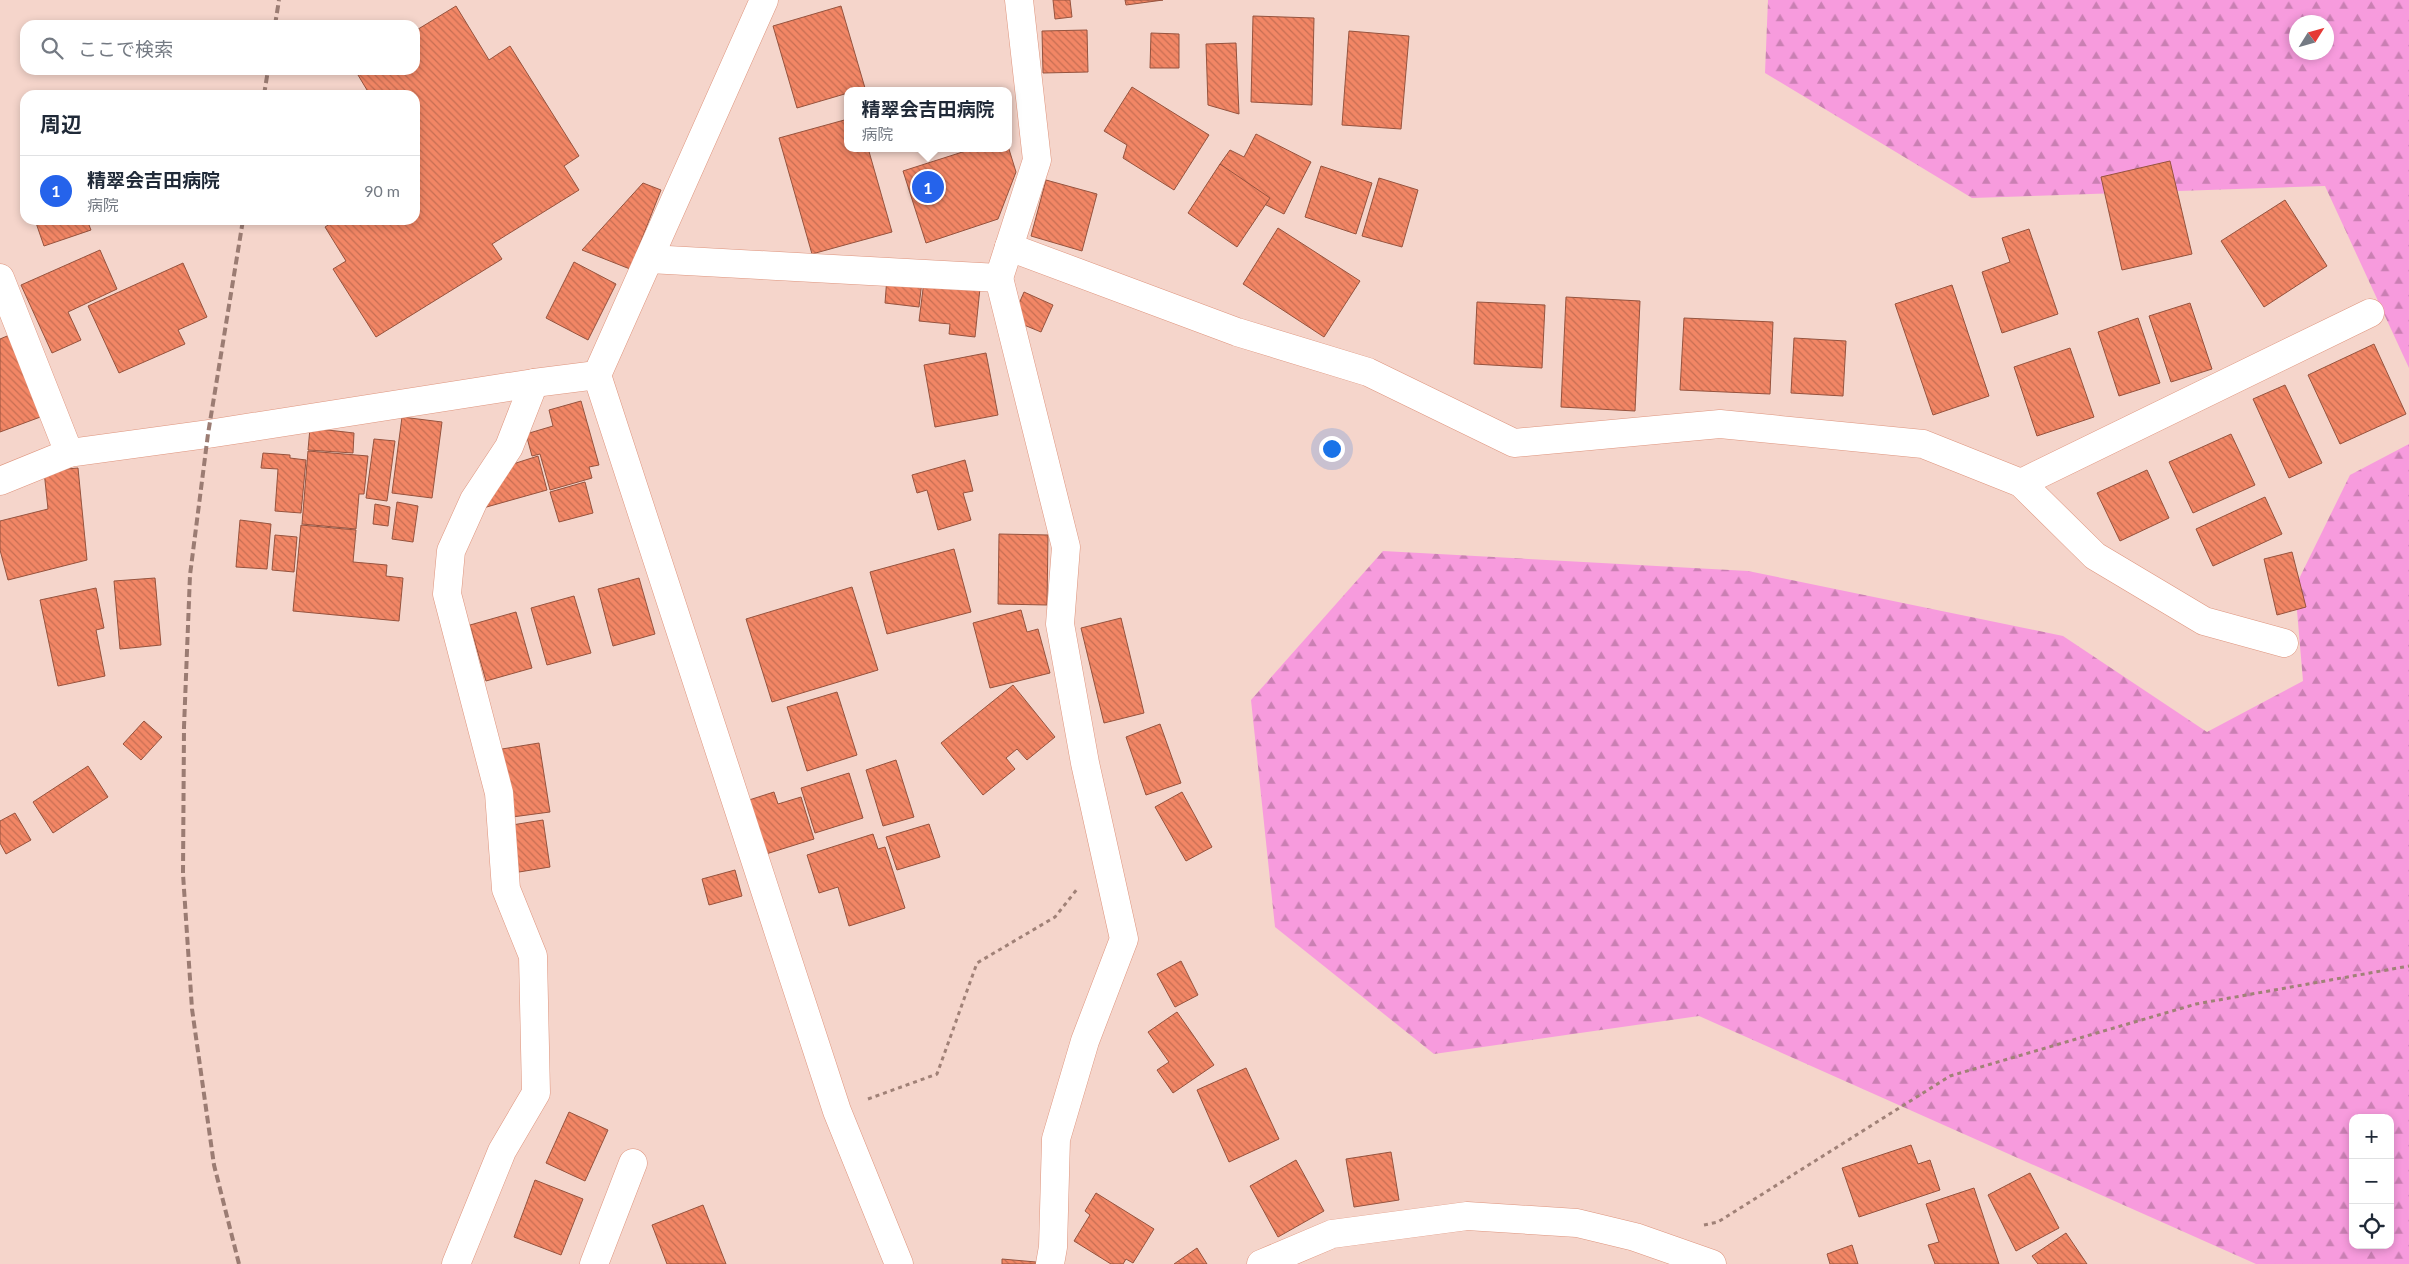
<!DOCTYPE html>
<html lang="ja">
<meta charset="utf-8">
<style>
:root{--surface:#fff;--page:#f6f6f7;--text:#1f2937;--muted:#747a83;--line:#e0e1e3;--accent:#2563eb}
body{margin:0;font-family:Lato,"Noto Sans JP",sans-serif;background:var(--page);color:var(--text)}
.controls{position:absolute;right:15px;bottom:15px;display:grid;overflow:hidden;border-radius:10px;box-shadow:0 2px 8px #0003}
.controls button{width:45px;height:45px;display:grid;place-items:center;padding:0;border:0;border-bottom:1px solid var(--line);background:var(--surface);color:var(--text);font:25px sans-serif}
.compass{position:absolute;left:2289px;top:15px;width:45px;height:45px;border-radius:50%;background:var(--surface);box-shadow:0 2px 8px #0003;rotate:53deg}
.you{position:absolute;left:1331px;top:448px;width:18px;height:18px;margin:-12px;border:4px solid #fff;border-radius:50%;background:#1a73e8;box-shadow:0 0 0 8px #1a73e833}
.badge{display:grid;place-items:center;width:32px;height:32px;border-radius:50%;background:var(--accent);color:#fff;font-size:16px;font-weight:700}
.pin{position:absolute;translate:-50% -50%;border:2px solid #fff;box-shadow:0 1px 5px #0006}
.popup{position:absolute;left:844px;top:87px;width:168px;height:65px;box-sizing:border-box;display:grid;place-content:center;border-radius:10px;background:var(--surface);filter:drop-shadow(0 1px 4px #0005);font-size:16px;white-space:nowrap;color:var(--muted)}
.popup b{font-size:19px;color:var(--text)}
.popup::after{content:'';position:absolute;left:50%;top:100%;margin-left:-10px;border:10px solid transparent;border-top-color:var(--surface)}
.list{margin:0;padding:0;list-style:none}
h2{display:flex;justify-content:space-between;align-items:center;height:65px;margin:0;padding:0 20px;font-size:21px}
h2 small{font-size:16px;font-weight:400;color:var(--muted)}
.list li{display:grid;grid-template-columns:32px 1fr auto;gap:15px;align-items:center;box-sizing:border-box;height:70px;padding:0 20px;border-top:1px solid var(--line)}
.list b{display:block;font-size:19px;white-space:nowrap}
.list p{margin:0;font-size:16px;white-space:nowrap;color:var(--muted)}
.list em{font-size:16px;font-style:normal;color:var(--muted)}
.icon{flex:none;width:28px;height:28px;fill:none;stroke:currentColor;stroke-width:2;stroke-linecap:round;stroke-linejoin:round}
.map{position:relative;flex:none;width:2409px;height:1264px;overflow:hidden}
.search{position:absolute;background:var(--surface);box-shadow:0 2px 8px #0003;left:20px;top:20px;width:400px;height:55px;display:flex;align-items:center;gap:12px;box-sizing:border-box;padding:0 18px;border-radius:15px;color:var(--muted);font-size:19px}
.panel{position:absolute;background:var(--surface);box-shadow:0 2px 8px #0003;left:20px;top:90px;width:400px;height:135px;border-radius:15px}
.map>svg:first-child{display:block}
</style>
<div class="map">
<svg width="2409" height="1264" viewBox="0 0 2409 1264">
<defs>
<pattern id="forest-firs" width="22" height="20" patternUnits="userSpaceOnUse" patternTransform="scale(1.25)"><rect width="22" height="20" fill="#f79bdd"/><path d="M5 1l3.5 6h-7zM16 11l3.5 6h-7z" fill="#ca7fb3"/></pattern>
<pattern id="building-back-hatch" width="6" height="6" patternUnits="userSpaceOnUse" patternTransform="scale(1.25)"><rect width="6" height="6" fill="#f28665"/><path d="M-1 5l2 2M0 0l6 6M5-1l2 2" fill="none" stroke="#c66e53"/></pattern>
</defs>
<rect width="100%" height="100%" fill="#f5d5cb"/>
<!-- forest -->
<g fill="url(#forest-firs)" fill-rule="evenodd">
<path d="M 1768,0 L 2409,0 L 2409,368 L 2325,186 L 1972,198 L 1765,73 ZM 2296,22 L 2326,22 L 2326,52 L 2296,52 Z"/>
<path d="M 2409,444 L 2409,1264 L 2256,1264 L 1699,1016 L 1434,1054 L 1275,927 L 1251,700 L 1383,551 L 1748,571 L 2063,636 L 2207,732 L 2303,681 L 2295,587 L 2350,475 ZM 2353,1118 L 2390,1118 L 2390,1245 L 2353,1245 Z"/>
</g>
<!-- building -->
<g fill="url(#building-back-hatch)" stroke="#96533e">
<polygon points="1053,0 1070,0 1072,17 1055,19"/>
<polygon points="1125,0 1163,0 1126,5"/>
<polygon points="456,6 489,60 510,46 579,156 564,166 579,190 492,244 502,259 376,337 333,269 346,261 325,227 336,220 415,220 415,95 370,95 355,70 415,70 415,31"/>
<polygon points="841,6 865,88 848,91 848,93 797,108 773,26"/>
<polygon points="1253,16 1314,18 1312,105 1251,102"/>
<polygon points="1087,30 1088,72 1043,73 1042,31"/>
<polygon points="1349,31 1409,36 1401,129 1342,125"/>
<polygon points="1151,33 1179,34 1179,68 1150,68"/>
<polygon points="1236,43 1239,114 1208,105 1206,44"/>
<polygon points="1132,87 1209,135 1174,190 1123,158 1127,145 1104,131"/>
<polygon points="848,119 848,148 868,148 892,232 812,254 779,138"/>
<polygon points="1256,134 1311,162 1284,214 1215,179 1220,164 1230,150 1244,157"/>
<polygon points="1008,146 1016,172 998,219 926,243 903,171 975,148 1008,148"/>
<polygon points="2170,161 2192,254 2122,270 2101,177"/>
<polygon points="1220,164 1270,198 1237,247 1188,213"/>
<polygon points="1321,166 1372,183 1356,234 1305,217"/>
<polygon points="1379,178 1418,190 1402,247 1362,236"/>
<polygon points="1046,180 1097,194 1082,251 1031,236"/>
<polygon points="643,183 661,190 630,269 582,250"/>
<polygon points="2285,200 2327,266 2264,307 2221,241"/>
<polygon points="35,220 87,220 91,230 44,246"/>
<polygon points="1278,228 1360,281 1324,337 1243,284"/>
<polygon points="2029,229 2058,314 2002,333 1982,272 2010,262 2002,238"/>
<polygon points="100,250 117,289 68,312 81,340 52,353 21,285"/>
<polygon points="574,262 616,284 588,340 546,318"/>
<polygon points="183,263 207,317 178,330 185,344 119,373 88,306"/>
<polygon points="887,277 922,281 919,307 885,303"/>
<polygon points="924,281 980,288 975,337 949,334 950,324 919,321"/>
<polygon points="1952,285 1989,396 1933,415 1895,304"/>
<polygon points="1024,292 1053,305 1041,332 1012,320"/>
<polygon points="1566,297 1640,301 1635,411 1561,407"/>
<polygon points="1477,302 1545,305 1542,368 1474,364"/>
<polygon points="2190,303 2212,369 2171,382 2149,316"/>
<polygon points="1684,318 1773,322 1770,394 1680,390"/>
<polygon points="2138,318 2160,383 2119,396 2098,332"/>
<polygon points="12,334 43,416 0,432 0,339"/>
<polygon points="1794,338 1846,341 1843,396 1791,393"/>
<polygon points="2374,344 2406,414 2340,444 2308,375"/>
<polygon points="2070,348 2094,417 2037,436 2014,367"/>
<polygon points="986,353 998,415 935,427 924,365"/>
<polygon points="2285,385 2322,463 2289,478 2253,399"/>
<polygon points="581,401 599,465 589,467 592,478 550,490 540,454 532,456 526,434 553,426 549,410"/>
<polygon points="402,417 442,422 432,498 392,493"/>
<polygon points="310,428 354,433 353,453 308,450"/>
<polygon points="2231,434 2255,485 2193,513 2169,462"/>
<polygon points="374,439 395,441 387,501 366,498"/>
<polygon points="308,451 368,456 364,494 359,494 356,529 302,524"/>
<polygon points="263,453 290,455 290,458 306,460 301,513 275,511 278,469 261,468"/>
<polygon points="538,456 547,490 483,508 513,464"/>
<polygon points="965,460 973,491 963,493 971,520 938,530 927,490 917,493 912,475"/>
<polygon points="78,468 87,560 8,580 0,550 0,521 48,509 44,471"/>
<polygon points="2147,470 2169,518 2120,541 2097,493"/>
<polygon points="585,482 593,513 559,522 550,492"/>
<polygon points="2265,497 2282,534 2213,566 2196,529"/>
<polygon points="397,502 418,506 413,542 392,539"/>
<polygon points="375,504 390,507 388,526 373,524"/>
<polygon points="240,520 271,524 267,569 236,567"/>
<polygon points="301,525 356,530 353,562 387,565 386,576 403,578 399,621 293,611"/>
<polygon points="999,534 1048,535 1047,605 998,604"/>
<polygon points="275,535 297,537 294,572 272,570"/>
<polygon points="954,549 971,612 887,634 870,572"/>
<polygon points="2292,552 2306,607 2277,615 2264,559"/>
<polygon points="155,578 161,645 120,649 114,581"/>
<polygon points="639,578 655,634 613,646 598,589"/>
<polygon points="852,587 878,670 772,702 746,619"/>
<polygon points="96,588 104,628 96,630 105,676 58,686 40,600"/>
<polygon points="574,596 591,653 547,665 531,608"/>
<polygon points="1021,610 1027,632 1038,629 1050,673 990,688 973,623"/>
<polygon points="516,612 532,668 486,681 470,625"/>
<polygon points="1121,618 1144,713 1104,723 1081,628"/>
<polygon points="1013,685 1055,737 1027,760 1017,749 1006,758 1015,769 983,795 941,743"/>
<polygon points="837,692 857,755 807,771 787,707"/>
<polygon points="144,721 162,737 141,760 123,744"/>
<polygon points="1160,724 1181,783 1146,795 1126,737"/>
<polygon points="539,743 550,812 512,817 502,749"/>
<polygon points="896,760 914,817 883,826 866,770"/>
<polygon points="88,766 108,797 53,833 33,802"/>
<polygon points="849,773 863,818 815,833 801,788"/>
<polygon points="774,792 778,804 801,797 814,839 766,854 749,800"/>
<polygon points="1182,792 1212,847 1186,861 1155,807"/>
<polygon points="15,813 31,840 6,854 0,843 0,821"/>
<polygon points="543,820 550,867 519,872 512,825"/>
<polygon points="929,824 940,857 897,870 886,837"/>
<polygon points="873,834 878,849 885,847 905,908 849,926 838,887 819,893 807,855"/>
<polygon points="735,870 742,896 709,905 702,879"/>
<polygon points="1181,961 1198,995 1175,1007 1157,974"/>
<polygon points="1177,1012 1214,1065 1173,1093 1157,1070 1169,1062 1148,1032"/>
<polygon points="1246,1068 1279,1139 1229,1162 1197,1090"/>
<polygon points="569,1112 608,1130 585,1181 546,1163"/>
<polygon points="1911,1145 1918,1164 1930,1160 1940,1190 1859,1217 1842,1168"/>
<polygon points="1391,1152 1399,1200 1354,1207 1346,1159"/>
<polygon points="1296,1160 1324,1211 1278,1237 1250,1186"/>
<polygon points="2030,1173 2059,1228 2016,1251 1988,1195"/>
<polygon points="535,1180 583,1199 561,1255 514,1237"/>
<polygon points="1974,1188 1999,1264 1935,1264 1928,1245 1939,1242 1926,1204"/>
<polygon points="1096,1193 1154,1229 1133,1263 1126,1259 1123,1264 1111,1264 1074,1241 1090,1215 1085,1211"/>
<polygon points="703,1205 726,1264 667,1264 652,1225"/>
<polygon points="2066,1233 2087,1264 2038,1264 2032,1256"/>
<polygon points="1852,1245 1858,1264 1830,1264 1827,1254"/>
<polygon points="1197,1248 1207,1264 1174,1264"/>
<polygon points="1002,1259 1036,1262 1036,1264 1002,1264"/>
</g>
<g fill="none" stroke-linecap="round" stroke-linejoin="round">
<!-- minor casing -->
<g stroke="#de947d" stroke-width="29">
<g id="minor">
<polyline points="764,0 597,375 837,1111 899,1264"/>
<polyline points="1009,247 1237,332 1368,372 1514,443 1720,424 1923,444 2021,483 2095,556 2204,621 2284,643"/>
<polyline points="649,259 999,278 1037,160 1019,0"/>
<polyline points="0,278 69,453"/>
<polyline points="999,278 1066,547 1060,624 1085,763 1124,939 1085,1041 1056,1139 1053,1247 1050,1264"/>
<polyline points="0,481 69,453 208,434 534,383 597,375"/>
<polyline points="2021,483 2370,313"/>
<polyline points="456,1264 502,1151 536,1093 533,956 506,889 499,793 447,594 451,551 474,500 509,447 534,383"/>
<polyline points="594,1264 633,1163"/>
<polyline points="1261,1264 1332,1234 1467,1216 1577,1223 1635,1237 1712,1264"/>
</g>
</g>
<!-- path -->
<g stroke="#a08177" stroke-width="3" stroke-dasharray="4 4" stroke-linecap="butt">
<polyline points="868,1099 937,1074 977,963 1055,917 1078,888"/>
<polyline points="1704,1225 1718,1222 1950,1076 2196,1004 2409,966"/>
</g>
<!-- minor -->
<use href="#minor" stroke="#fff" stroke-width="28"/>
<!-- rail -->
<g stroke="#9b7c73" stroke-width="4" stroke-dasharray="8 4" stroke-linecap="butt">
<polyline points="275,25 279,0"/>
<polyline points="264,95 268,70"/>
<polyline points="239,1264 214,1165 192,1009 183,874 184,727 190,575 208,434 243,220"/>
</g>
</g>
</svg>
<div class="controls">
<button>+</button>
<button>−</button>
<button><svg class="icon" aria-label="locate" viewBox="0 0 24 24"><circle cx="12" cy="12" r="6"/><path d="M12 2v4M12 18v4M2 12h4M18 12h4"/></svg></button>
</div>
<svg class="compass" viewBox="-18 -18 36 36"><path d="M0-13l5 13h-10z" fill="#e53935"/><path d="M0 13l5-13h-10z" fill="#747a83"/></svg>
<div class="you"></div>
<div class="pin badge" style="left:928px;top:187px">1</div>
<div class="popup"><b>精翠会吉田病院</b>病院</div>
<div class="search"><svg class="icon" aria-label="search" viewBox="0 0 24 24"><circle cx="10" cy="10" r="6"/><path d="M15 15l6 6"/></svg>ここで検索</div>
<section class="panel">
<h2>周辺<small></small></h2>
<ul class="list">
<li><span class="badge">1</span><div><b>精翠会吉田病院</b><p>病院</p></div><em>90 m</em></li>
</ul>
</section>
</div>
